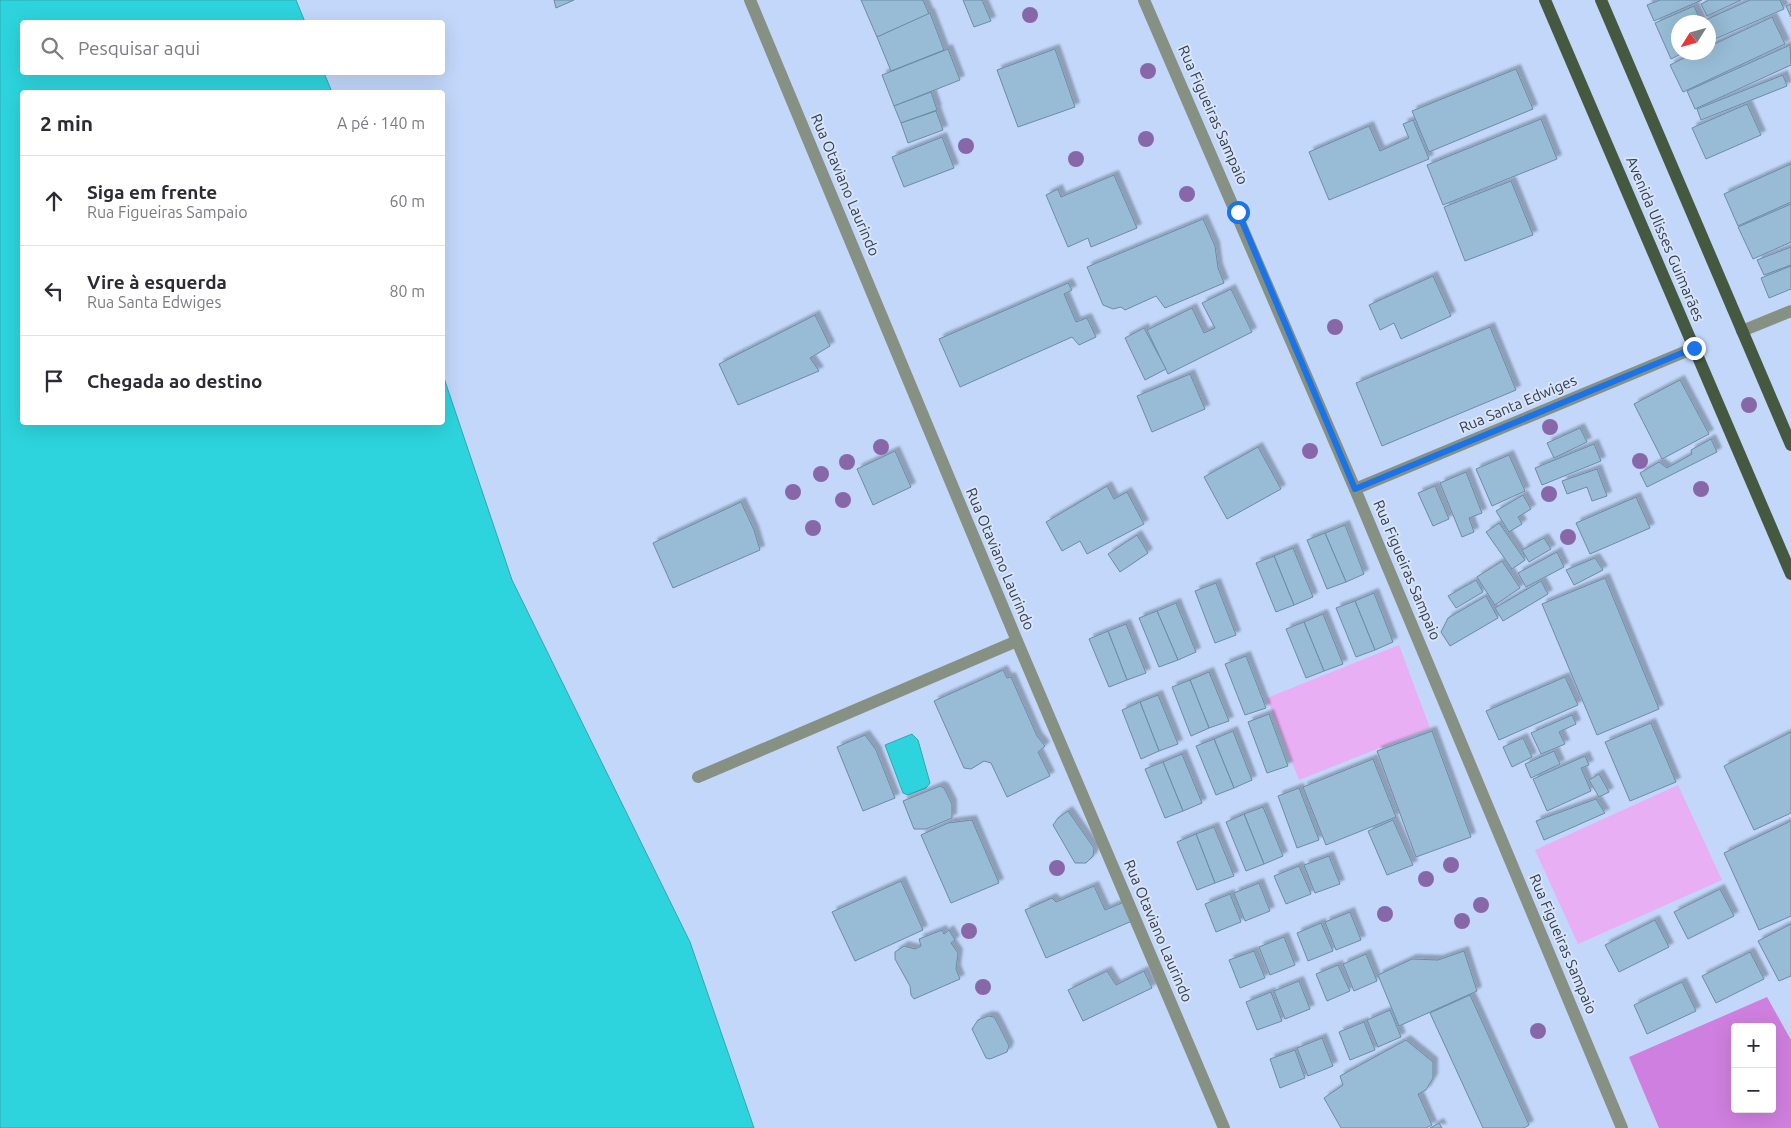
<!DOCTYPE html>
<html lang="pt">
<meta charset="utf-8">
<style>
:root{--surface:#fff;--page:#f7f7f7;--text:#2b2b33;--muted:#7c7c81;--line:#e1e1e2}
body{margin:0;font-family:Ubuntu,sans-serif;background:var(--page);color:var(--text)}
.controls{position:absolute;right:15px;bottom:15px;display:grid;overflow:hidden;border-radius:5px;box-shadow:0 5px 20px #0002}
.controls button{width:45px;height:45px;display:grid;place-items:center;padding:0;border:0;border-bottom:1px solid var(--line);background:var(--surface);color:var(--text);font:25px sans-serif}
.compass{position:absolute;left:1671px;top:15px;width:45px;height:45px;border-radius:50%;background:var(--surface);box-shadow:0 5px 20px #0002;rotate:233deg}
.stop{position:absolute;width:15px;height:15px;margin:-11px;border:4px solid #1a73e8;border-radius:50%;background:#fff}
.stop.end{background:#1a73e8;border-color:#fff;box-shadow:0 1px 5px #0008}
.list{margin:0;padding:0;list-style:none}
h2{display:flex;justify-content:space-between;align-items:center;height:65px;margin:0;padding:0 20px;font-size:21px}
h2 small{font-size:16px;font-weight:400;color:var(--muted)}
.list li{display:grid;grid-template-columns:32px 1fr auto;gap:15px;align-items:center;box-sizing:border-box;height:90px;padding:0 20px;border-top:1px solid var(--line)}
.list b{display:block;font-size:19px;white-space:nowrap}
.list p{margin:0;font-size:16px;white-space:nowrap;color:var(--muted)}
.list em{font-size:16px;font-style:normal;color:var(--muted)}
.icon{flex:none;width:28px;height:28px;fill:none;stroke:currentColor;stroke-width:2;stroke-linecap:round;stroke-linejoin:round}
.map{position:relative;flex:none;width:1791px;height:1128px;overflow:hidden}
.search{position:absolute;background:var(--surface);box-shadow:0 5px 20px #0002;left:20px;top:20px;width:425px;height:55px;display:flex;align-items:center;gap:12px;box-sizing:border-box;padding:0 18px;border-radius:5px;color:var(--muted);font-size:19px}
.panel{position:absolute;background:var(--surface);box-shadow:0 5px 20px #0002;left:20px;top:90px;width:425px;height:335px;border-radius:5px}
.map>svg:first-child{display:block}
</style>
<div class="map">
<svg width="1791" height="1128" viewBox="0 0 1791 1128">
<defs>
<filter id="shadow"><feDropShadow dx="4.5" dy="-4.5" stdDeviation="1" flood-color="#0004"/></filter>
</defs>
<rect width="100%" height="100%" fill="#c2d7fa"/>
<!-- green -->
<g fill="#e9aff4">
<polygon points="1399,645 1430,728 1299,780 1267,698"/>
<polygon points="1678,785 1722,880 1578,944 1535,850"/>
</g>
<!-- forest -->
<path fill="#cf7fdf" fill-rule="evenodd" d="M 1767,997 L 1791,1040 L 1791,1128 L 1659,1128 L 1629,1057 ZM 1735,1027 L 1772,1027 L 1772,1109 L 1735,1109 Z"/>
<!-- water -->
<g fill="#2dd4dd" stroke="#2fa7b1">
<polygon points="0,0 296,0 305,22 22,22 22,72 324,73 332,92 22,92 22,422 442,422 443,375 512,580 690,942 754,1128 0,1128"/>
<polygon points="912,734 918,740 930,783 926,788 908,795 903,793 885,745"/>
</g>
<!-- building -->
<g fill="#98bcd6" stroke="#6b8ca5" filter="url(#shadow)">
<polygon points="554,0 574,0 556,8"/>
<polygon points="861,0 923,0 929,14 877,37"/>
<polygon points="963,0 982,0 991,21 974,27"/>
<polygon points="1660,0 1702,0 1654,21 1647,5"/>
<polygon points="1709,0 1741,0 1707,16 1701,4"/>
<polygon points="1750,0 1780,0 1784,9 1708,42 1708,22 1678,22 1678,52 1685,52 1671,59 1655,23 1694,6 1701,22"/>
<polygon points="1791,4 1791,17 1786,6"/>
<polygon points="930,13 944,50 891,71 877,37"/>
<polygon points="1772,17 1785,44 1683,92 1670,65 1696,52 1708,52 1708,47"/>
<polygon points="1790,45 1791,65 1695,109 1687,91"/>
<polygon points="948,49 960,80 894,106 882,75"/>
<polygon points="1055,49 1075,107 1018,127 997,70"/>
<polygon points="1516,69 1533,109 1429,152 1412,111"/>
<polygon points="1783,75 1787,86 1701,120 1697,109"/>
<polygon points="931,92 937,110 901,123 894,106"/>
<polygon points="1747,104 1761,135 1706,159 1692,128"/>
<polygon points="936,111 943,130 908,143 901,123"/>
<polygon points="1541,119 1557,159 1443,205 1427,165"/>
<polygon points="1413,120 1429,159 1329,200 1309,152 1369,126 1380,151 1409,138 1403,124"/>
<polygon points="942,137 954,168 904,187 892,157"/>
<polygon points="1791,164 1791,202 1738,226 1724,194"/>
<polygon points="1114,175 1137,228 1091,247 1088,238 1068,247 1046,195 1058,189 1061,197"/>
<polygon points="1511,181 1533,235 1465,261 1444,207"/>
<polygon points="1791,204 1791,242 1753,259 1738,227"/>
<polygon points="1203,219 1215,246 1218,268 1224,283 1165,308 1156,296 1125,310 1121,307 1113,309 1103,305 1087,267"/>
<polygon points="1791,247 1791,265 1764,275 1757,260"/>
<polygon points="1791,266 1791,289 1769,298 1761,278"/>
<polygon points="1433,276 1451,316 1401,339 1394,323 1380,330 1369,305"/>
<polygon points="1068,283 1072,290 1064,294 1076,322 1087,318 1096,337 1079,345 1072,337 960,387 939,339"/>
<polygon points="1231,289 1252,332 1168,374 1147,330 1192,308 1204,333 1215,328 1202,303"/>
<polygon points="815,315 830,346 810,358 819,371 738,405 719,364"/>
<polygon points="1490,327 1516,390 1382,446 1356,383"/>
<polygon points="1144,328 1166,369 1145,380 1125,338"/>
<polygon points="1190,374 1205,409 1152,432 1137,396"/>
<polygon points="1680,380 1709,434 1662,459 1634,404"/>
<polygon points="1580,428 1587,442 1554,458 1547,443"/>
<polygon points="1711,439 1717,452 1647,487 1640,473 1659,462 1667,468 1692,454 1691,450"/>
<polygon points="1594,444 1601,461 1542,485 1535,468"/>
<polygon points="1258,447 1281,489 1227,519 1204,477"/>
<polygon points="895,451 911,487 873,505 857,469"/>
<polygon points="1509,455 1525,491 1492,506 1476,469"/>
<polygon points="1597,469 1607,496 1592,501 1587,487 1567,494 1562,481"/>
<polygon points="1466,472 1482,513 1469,518 1474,532 1462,537 1440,483"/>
<polygon points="1107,486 1114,499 1127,492 1144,524 1087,554 1080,541 1062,551 1046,522"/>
<polygon points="1435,486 1449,519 1433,526 1418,493"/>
<polygon points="1523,495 1531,509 1518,517 1522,524 1509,532 1496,511"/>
<polygon points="1636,497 1650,528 1590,554 1576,523"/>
<polygon points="741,502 754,530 760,550 673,588 653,543"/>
<polygon points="1499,523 1525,560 1512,569 1486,532"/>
<polygon points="1345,525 1364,574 1346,582 1325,533"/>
<polygon points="1325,533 1346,582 1327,589 1307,540"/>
<polygon points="1137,535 1148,553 1120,572 1108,554"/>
<polygon points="1544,538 1551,549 1529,562 1522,550"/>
<polygon points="1293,548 1313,597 1294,605 1274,556"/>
<polygon points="1557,552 1564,567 1526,587 1518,573"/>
<polygon points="1274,556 1294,605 1276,612 1256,563"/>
<polygon points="1595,558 1603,570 1574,585 1566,570"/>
<polygon points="1502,561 1520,588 1495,605 1477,577"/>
<polygon points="1605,578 1659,709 1597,735 1542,604"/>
<polygon points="1476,580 1483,592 1456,608 1448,596"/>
<polygon points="1541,581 1548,594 1503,621 1495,608"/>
<polygon points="1216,583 1236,635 1215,643 1195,591"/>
<polygon points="1374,593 1393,642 1375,650 1355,601"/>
<polygon points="1486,596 1498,618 1450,646 1441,632 1448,618"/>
<polygon points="1355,601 1375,650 1356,657 1336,608"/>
<polygon points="1176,603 1196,652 1178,660 1157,611"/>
<polygon points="1157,611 1178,660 1159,667 1139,618"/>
<polygon points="1323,614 1343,664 1324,671 1304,622"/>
<polygon points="1304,622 1324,671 1306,678 1286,629"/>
<polygon points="1126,624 1146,673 1127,680 1108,631"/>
<polygon points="1108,631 1127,680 1109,687 1089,639"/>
<polygon points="1246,656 1266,708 1245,715 1225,664"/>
<polygon points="1003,670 1007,678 1011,677 1037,736 1045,746 1038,752 1050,776 1007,797 991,763 984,761 971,769 964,768 934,701"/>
<polygon points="1209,672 1229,721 1209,728 1190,680"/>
<polygon points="1565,677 1578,705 1499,740 1486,711"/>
<polygon points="1190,680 1209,728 1191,736 1172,687"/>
<polygon points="1158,695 1178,744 1159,751 1140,702"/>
<polygon points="1140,702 1159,751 1141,759 1122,710"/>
<polygon points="1269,714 1288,766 1267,773 1248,722"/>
<polygon points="1572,715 1576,724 1559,732 1565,744 1541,754 1531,733"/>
<polygon points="1651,723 1676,782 1630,801 1605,742"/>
<polygon points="1233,731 1252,780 1234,788 1214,739"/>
<polygon points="1432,731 1471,837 1416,857 1377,751"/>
<polygon points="1791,732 1791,813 1754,830 1724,766"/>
<polygon points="865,735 876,750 895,798 863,811 837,747"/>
<polygon points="1523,738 1532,757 1512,767 1503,747"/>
<polygon points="1214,739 1234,788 1216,795 1196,746"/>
<polygon points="1554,751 1560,764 1531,778 1525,764"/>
<polygon points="1182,754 1202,803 1183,811 1163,762"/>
<polygon points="1585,756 1589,765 1581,768 1591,791 1547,811 1533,779"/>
<polygon points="1373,759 1396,817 1326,845 1303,787"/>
<polygon points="1163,762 1183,811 1165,818 1145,769"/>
<polygon points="1599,774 1609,792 1599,797 1589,780"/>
<polygon points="940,786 944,788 952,804 952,818 926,829 914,829 903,801"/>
<polygon points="1299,788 1319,840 1297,848 1278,796"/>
<polygon points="1596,799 1605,813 1544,840 1536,821"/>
<polygon points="1263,807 1283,856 1264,864 1244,814"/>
<polygon points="1068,811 1094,848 1093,856 1086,863 1075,863 1053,825 1058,818"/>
<polygon points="1244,814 1264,864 1246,871 1226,822"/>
<polygon points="972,820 999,883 951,903 921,835 948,823"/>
<polygon points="1393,820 1413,865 1387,875 1368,831"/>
<polygon points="1791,821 1791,916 1759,930 1724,853"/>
<polygon points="1214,827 1234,876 1215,883 1196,834"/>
<polygon points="1196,834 1215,883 1197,890 1177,842"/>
<polygon points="1329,856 1340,884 1315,893 1304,865"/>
<polygon points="1299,866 1311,894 1286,904 1274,876"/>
<polygon points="901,881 923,930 855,961 832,912"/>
<polygon points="1259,883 1270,911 1245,921 1234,893"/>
<polygon points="1094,886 1105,910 1124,902 1132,921 1046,958 1025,910 1052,898 1056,902"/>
<polygon points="1720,889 1734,916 1688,939 1674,912"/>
<polygon points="1230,894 1241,922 1216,932 1205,904"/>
<polygon points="1350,912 1361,940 1336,950 1325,922"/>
<polygon points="1655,920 1669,947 1619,972 1605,945"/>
<polygon points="1321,923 1333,951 1308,961 1297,933"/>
<polygon points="1791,924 1791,976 1779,981 1758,941"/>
<polygon points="942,930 944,934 949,930 955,940 951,943 958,953 956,969 960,979 914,999 911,995 910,986 895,959 895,952 904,946 915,949 921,946 919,939"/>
<polygon points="1284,937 1295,965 1270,975 1259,947"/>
<polygon points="1254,951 1265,978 1240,988 1229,960"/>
<polygon points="1464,951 1477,991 1399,1026 1378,975 1412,959 1438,960"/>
<polygon points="1750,952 1764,979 1716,1003 1702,976"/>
<polygon points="1366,954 1377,981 1354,991 1343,964"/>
<polygon points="1338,965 1350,991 1327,1001 1316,974"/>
<polygon points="1107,971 1116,985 1144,971 1152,988 1083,1021 1068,990"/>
<polygon points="1299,981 1310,1009 1285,1019 1274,991"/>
<polygon points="1682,982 1696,1011 1647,1034 1634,1005"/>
<polygon points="1271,992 1282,1021 1257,1030 1246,1002"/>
<polygon points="1470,995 1529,1125 1524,1128 1483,1128 1430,1013"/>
<polygon points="1390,1010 1401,1037 1378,1047 1367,1020"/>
<polygon points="988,1016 994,1017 997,1022 1009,1046 1007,1052 990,1059 986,1058 972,1029 978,1020"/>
<polygon points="1364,1022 1375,1050 1350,1060 1339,1032"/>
<polygon points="1322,1038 1333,1066 1308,1076 1297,1048"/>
<polygon points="1406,1040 1433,1062 1433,1078 1426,1090 1418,1094 1432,1125 1426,1128 1341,1128 1324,1098 1343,1085 1340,1076"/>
<polygon points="1295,1050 1305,1078 1280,1088 1270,1059"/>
<polygon points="1439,1123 1442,1128 1430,1128"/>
</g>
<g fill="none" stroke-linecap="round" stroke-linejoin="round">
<!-- minor -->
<g stroke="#869184" stroke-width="12">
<polyline points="750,0 1017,641 1224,1128"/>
<polyline points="1144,0 1355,489 1622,1128"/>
<polyline points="1742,331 1791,311"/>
<polyline points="1355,489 1694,348"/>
<polyline points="698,777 1017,641"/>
</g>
<!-- major -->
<g stroke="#455941" stroke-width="12">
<polyline points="1545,0 1791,574"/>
<polyline points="1601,0 1791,445"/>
</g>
</g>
<!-- trees -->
<g fill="#8867a9">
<circle cx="1030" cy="15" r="8"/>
<circle cx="1148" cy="71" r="8"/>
<circle cx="1146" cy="139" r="8"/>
<circle cx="966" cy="146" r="8"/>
<circle cx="1076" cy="159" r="8"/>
<circle cx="1187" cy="194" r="8"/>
<circle cx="1335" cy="327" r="8"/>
<circle cx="1749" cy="405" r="8"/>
<circle cx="1550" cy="427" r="8"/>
<circle cx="881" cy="447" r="8"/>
<circle cx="1310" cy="451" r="8"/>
<circle cx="1640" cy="461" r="8"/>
<circle cx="847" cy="462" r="8"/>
<circle cx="821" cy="474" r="8"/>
<circle cx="1701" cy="489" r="8"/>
<circle cx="793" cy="492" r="8"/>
<circle cx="1549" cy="494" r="8"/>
<circle cx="843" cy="500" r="8"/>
<circle cx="813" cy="528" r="8"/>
<circle cx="1568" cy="537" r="8"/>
<circle cx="1451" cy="865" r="8"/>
<circle cx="1057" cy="868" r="8"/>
<circle cx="1426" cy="879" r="8"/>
<circle cx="1481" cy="905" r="8"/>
<circle cx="1385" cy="914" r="8"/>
<circle cx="1462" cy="921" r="8"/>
<circle cx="969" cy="931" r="8"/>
<circle cx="983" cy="987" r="8"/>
<circle cx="1538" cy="1031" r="8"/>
</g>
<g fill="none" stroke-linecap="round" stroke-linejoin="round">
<!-- route -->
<polyline stroke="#1a73e8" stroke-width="6" points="1238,212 1355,489 1694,348"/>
</g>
<g text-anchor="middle" stroke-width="4" stroke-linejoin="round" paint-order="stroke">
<!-- street labels -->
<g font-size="15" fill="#353d4b" stroke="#d7e4f9">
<text transform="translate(1213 115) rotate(66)" y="5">Rua Figueiras Sampaio</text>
<text transform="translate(845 185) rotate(67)" y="5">Rua Otaviano Laurindo</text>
<text transform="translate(1665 239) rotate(67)" y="5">Avenida Ulisses Guimarães</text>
<text transform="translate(1518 404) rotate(-23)" y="5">Rua Santa Edwiges</text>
<text transform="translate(1000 559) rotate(67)" y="5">Rua Otaviano Laurindo</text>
<text transform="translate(1407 570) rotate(67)" y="5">Rua Figueiras Sampaio</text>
<text transform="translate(1158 931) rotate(67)" y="5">Rua Otaviano Laurindo</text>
<text transform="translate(1563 944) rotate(67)" y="5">Rua Figueiras Sampaio</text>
</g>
</g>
</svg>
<div class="controls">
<button>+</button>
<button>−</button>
</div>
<svg class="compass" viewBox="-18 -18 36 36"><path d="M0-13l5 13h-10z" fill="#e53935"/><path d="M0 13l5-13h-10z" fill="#7c7c81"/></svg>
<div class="stop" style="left:1238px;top:212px"></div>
<div class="stop end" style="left:1694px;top:348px"></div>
<div class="search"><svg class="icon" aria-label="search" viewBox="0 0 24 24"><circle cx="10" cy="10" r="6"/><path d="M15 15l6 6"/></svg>Pesquisar aqui</div>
<section class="panel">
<h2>2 min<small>A pé · 140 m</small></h2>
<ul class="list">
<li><svg class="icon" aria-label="ahead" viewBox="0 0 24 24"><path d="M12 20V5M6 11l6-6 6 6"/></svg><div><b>Siga em frente</b><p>Rua Figueiras Sampaio</p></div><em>60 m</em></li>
<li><svg class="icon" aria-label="left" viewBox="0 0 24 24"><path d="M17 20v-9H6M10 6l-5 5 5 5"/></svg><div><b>Vire à esquerda</b><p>Rua Santa Edwiges</p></div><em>80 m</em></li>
<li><svg class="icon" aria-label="arrive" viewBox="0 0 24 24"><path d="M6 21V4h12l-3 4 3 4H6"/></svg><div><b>Chegada ao destino</b></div></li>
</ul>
</section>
</div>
